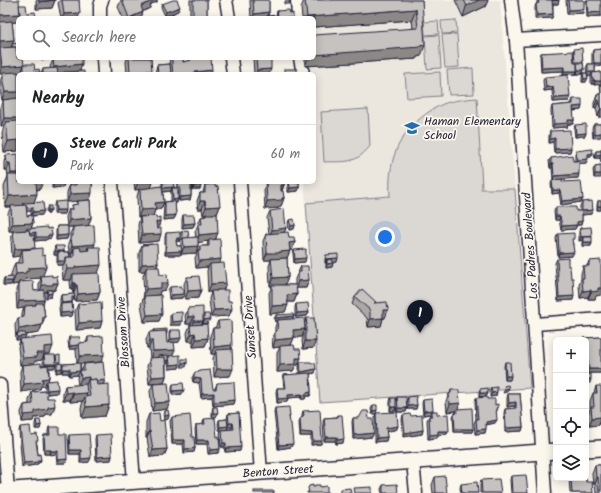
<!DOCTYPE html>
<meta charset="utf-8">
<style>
:root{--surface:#fff;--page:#f6f6f6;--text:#202124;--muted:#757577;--line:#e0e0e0;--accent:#111827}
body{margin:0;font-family:Kalam,sans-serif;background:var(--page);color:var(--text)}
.controls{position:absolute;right:12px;bottom:12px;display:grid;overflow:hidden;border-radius:6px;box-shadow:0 2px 10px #0003}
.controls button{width:36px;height:36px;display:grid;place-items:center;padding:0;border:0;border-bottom:1px solid var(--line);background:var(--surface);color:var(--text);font:20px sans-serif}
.you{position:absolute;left:385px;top:237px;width:14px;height:14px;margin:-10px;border:3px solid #fff;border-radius:50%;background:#1a73e8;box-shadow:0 0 0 6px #1a73e833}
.badge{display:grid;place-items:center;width:26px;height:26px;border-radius:50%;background:var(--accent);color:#fff;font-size:13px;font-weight:700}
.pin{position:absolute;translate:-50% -33px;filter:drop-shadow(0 1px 2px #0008)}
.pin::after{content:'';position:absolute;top:21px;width:14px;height:12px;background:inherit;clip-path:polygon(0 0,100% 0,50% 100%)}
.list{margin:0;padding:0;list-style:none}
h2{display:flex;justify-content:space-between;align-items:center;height:52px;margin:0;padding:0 16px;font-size:17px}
h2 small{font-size:13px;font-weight:400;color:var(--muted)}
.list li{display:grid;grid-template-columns:26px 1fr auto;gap:12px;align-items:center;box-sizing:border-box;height:60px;padding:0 16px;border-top:1px solid var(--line)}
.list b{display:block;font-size:15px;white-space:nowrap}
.list p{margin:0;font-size:13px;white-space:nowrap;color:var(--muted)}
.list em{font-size:13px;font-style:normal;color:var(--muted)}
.icon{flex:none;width:22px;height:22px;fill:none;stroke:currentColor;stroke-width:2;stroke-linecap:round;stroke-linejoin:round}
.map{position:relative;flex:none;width:601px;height:493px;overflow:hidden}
.search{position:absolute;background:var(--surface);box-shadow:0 2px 10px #0003;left:16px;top:16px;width:300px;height:44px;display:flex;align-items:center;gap:10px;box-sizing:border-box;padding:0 14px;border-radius:6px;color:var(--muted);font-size:15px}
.panel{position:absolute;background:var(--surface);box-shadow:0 2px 10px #0003;left:16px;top:72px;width:300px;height:112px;border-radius:6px}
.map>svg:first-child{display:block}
</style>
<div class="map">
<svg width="601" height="493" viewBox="0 0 601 493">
<rect width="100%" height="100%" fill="#fbf7ec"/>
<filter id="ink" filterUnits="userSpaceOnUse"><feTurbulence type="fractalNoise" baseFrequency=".025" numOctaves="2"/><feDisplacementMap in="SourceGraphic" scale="8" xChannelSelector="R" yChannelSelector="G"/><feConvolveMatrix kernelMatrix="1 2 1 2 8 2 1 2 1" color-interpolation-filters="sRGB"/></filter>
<g filter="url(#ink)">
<!-- built -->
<polygon fill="#ebe7df" points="291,0 500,0 515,189 480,189 306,203 304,182 314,182 314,74 296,74 314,58 314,18 292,18"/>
<!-- green -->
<g fill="#dbd8d3" stroke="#7e7d87">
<polygon points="456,20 457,33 442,34 441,21"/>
<polygon points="438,21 439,34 425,35 424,22"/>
<polygon points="457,34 459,67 445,68 442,35"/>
<polygon points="439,35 441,68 427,69 425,36"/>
<polygon points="473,68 474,94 449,95 447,70"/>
<polygon points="440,72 441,96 407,98 405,74"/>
<path d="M 477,98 L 482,187 L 481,189 L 515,189 L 530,388 L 320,402 L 306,203 L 390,196 C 388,164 396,137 422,117 C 428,112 436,107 443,104 C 454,100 465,99 477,98 Z"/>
<path d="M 368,109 L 370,146 C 355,165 346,161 324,162 L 321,112 Z"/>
</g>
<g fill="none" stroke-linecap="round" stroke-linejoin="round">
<!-- minor casing -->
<g stroke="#22223b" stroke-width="15">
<g id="minor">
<polyline points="226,0 229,18"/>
<polyline points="297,0 298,18"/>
<polyline points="511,0 516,40 545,493"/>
<polyline points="100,18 100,6 102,0"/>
<polyline points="516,40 601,35"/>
<polyline points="103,58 104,74"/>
<polyline points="231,58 233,74"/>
<polyline points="300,58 303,74"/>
<polyline points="112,182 134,482"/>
<polyline points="240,182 261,473"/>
<polyline points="535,324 601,319"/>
<polyline points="0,385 8,491"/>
<polyline points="413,461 416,493"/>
</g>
</g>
<!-- major casing -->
<g stroke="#22223b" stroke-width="18">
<g id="major">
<polyline points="586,449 601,448"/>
<polyline points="0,491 556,451"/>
</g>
</g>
<!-- minor -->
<use href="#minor" stroke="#fbf7ec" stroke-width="12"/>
<!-- major -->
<use href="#major" stroke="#fbf7ec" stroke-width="15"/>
</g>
<!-- wall -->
<g fill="#aaa7a5" stroke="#22223b" fill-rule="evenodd">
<polygon points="0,0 19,5 27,13 36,18 18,18 18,23 18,21 17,22 12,22 14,40 12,44 18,43 18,52 16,52 17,58 24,64 35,70 39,74 23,74 22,69 21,73 18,73 17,99 18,98 18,151 4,152 2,133 4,126 1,126 0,107 3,100 2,100 0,91 0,81 3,74 0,74"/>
<polygon points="36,0 55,0 52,8 36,9"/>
<polygon points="60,0 79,0 78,18 61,18 58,3"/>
<polygon points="121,0 157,0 157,2 151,4 150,8 143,11 141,18 123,18 118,7"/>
<rect x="190" y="0" width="17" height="18"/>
<polygon points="250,0 269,0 269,12 268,16 276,16 277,11 290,14 293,18 251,18 250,2"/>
<polygon points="304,0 422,0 421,56 417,57 416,59 305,66 305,58 314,58 413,28 412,20 314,27 314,18 302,18 301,8"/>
<polygon points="455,0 488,0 486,6 463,17"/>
<polygon points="537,0 559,0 558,4 553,4 553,14 552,18 535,19 535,7 536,4 537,3"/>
<polygon points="566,0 584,0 583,13 567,14"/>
<polygon points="586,0 601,0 601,16 587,17"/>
<polygon points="162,4 178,11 165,16 161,7"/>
<polygon points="574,49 583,62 584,70 582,74 577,74 577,72 576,74 563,75 563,71 541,72 540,56 541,53 573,52"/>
<polygon points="601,49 601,66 595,67 595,73 601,72 601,117 598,117 596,108 594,108 594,103 597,95 598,95 598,94 601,94 600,86 601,84 594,85 594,84 591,84 591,76 587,76 586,82 582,82 582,77 583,73 587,73 586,68 588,64 592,64 592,53 593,50"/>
<polygon points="57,58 82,58 80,71 84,74 63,74 64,73 58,74 41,74 43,69 51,69 50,67 53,60 56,59"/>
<polygon points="127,58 151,58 151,74 127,74 126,62"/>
<polygon points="170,58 183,58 183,62 189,61 190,58 212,70 210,74 155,74 155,73 157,65 169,64"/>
<polygon points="253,58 271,58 269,74 254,74"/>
<polygon points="545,77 569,101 553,102 552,90 544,91 543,80"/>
<polygon points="573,99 582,106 581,110 573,111 574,120 573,124 568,124 567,127 552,128 551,110 552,106 571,104"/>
<polygon points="594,124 601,124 593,138 592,128"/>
<polygon points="575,125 586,133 585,136 575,137 574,129"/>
<polygon points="550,131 571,148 570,152 554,153 553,142 549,143 549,135"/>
<polygon points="601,149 601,162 600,158 595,158 594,155 596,151 601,151"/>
<polygon points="576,151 593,153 591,157 588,157 586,163 579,163 578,178 562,179 562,182 583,199 581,202 561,205 559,193 552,194 551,183 553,180 552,168 550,168 549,161 551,158 575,161 575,154"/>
<path d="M 6,155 L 40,189 L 37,190 L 34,203 L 42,215 L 32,216 L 33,223 L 31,228 L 47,229 L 52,235 L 51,238 L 47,239 L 46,240 L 34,241 L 34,236 L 34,249 L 42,256 L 46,267 L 42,276 L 52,277 L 58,283 L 55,290 L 52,291 L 51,297 L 46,298 L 46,294 L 47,292 L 44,293 L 44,300 L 43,303 L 45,317 L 39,333 L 25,335 L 25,339 L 50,354 L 44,354 L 42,360 L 35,361 L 34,364 L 41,366 L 43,366 L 43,359 L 44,355 L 55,358 L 56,356 L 60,364 L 62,366 L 63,364 L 77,363 L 76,350 L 77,349 L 69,349 L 68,341 L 69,337 L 81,343 L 86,343 L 88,337 L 102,362 L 105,380 L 103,384 L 109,405 L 105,416 L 82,418 L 81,408 L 83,401 L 70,402 L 70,400 L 63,400 L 63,393 L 65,386 L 78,385 L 77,378 L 78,375 L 69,376 L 68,373 L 62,373 L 62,370 L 61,372 L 56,373 L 56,366 L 55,364 L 54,368 L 49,368 L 49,377 L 48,381 L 57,393 L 47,394 L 47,398 L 52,414 L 46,414 L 45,417 L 34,418 L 33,421 L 22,422 L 21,412 L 24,405 L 29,404 L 29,400 L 32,392 L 45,391 L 45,386 L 41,386 L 40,389 L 21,392 L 20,372 L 22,365 L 20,365 L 18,347 L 20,340 L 16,340 L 15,325 L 18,318 L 22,318 L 22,313 L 24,308 L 17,309 L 16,290 L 18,284 L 12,285 L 12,283 L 11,285 L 3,285 L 3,281 L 4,278 L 11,277 L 11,274 L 15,263 L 18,263 L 18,261 L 20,256 L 12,257 L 11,238 L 13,231 L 9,231 L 8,213 L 11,207 L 5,207 L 4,187 L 8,176 L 7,170 L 4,170 L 4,162 ZM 26,211 L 31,211 L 31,215 L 27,216 ZM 41,278 L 39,284 L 39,291 L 34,291 L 24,282 L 25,279 ZM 80,363 L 94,363 L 84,364 L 81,370 Z"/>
<polygon points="601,165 594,178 593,170 595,166"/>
<polygon points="52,182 64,182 64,184 63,187 52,188"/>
<path d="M 71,182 L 93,182 L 92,186 L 90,200 L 91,218 L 88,226 L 94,247 L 98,273 L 100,292 L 97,300 L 75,301 L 74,297 L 73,301 L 72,301 L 72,303 L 73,312 L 72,316 L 60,317 L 59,308 L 60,305 L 60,299 L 61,295 L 74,294 L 74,293 L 73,293 L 72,290 L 71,290 L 70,282 L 71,280 L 63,280 L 62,268 L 64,265 L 57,265 L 57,255 L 54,255 L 54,250 L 55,246 L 64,251 L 64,252 L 69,252 L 68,244 L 70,239 L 70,234 L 73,227 L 68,227 L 68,235 L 67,239 L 56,240 L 56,230 L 57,226 L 67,226 L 66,217 L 69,209 L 71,209 L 72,205 L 77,204 L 78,201 L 67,202 L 67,193 L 69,185 L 71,185 ZM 72,253 L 71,257 L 70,257 L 70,254 Z"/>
<polygon points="134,182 153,182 151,188 162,186 162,182 173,182 174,188 176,188 178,183 179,183 179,182 193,182 193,184 194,182 201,185 200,189 193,189 193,188 192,190 191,190 191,196 190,200 179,201 178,191 177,203 175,203 176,215 174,219 163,220 164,206 165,202 171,201 171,191 163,192 164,202 161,209 155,210 153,216 157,218 160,221 158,229 159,241 139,243 138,225 140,217 138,217 137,197 139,189 135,190"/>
<polygon points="265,182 284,182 284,185 282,191 284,198 281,206 280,206 279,208 265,209 264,190 266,183 265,183"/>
<polygon points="289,182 299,182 299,187 298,191 288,192 288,184"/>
<path d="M 205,185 L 220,206 L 217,214 L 216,240 L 220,263 L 224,290 L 229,316 L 211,317 L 209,299 L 211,292 L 208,292 L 207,271 L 208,267 L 196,268 L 195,258 L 200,246 L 207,246 L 208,241 L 198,242 L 198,246 L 196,253 L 181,254 L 181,252 L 180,255 L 165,255 L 165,237 L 166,233 L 180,234 L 182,231 L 189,238 L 196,237 L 195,232 L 201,217 L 205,216 L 206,215 L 203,215 L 202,209 L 198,209 L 197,201 L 200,193 L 203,193 ZM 180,238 L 181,244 L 181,246 L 177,246 L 176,242 L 179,241 Z"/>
<polygon points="598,201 601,201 601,210 597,210 597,205"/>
<polygon points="55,202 66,210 65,214 54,214 54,205"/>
<polygon points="582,202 593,210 591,214 582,215 582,221 581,225 577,225 575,229 561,230 559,220 555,220 554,211 556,207 576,211 580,211 580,206"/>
<polygon points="48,206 49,214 47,214 46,210"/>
<polygon points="270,211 286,228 284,232 295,242 292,250 290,250 287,258 288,277 285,285 277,285 295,285 295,279 301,266 309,280 306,288 296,288 297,294 294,302 288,302 285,312 270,314 269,293 272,286 270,286 269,266 271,260 264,260 263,241 266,234 269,234 267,218"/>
<polygon points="183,215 195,223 193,227 182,228 182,219"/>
<polygon points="289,220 295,225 294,229 289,230 288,223"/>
<polygon points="580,228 591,237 591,246 582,246 582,240 579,241 579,231"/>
<polygon points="558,234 573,243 572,256 558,257 556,238"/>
<polygon points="142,245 158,263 157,267 165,290 160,291 159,295 159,321 144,322 141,304 144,297 143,276 145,271 139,271 139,253"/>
<polygon points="294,250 305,262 294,263 293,254"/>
<polygon points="326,255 337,262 333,262 332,267 326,268 326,263 325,263 325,259"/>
<polygon points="557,259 573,300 558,301 555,263"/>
<polygon points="589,261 596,296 595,299 588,299 588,297 580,298 579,285 581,279 581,274 583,266 587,266"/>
<polygon points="187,277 201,290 198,298 185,299 184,284"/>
<polygon points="170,287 181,289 183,294 182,298 169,299 168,290"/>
<polygon points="355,297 385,318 383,318 381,326 368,327 367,318 352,304"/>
<polygon points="78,304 102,321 100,328 76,330 75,311"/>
<polygon points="296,304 309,312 307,316 295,317 295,307"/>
<polygon points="188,308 203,316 204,314 208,323 203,324 203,322 202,324 208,338 205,346 193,347 193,341 188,341 187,333 190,325 191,325 191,324 186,324 185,316"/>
<polygon points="171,313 181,325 170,325 170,316"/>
<polygon points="276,315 294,316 293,319 305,323 306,318 313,348 303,349 302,341 303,337 303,334 302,337 294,337 291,345 295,349 298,365 296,365 293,371 277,372 277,353 280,347 273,348 272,339 275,331 275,327 277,321 275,322 274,319"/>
<polygon points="218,321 231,349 230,376 214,377 213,358 215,354 211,354 210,336 213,328 215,328"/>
<polygon points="154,330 167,333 166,336 167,343 179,368 169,369 168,361 167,364 166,364 166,376 164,383 170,402 167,409 152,411 150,391 153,384 149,384 147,366 150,358 149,348 147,348 146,340 149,332 154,332"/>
<polygon points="170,330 179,342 169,343 169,334"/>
<polygon points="601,337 601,373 587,373 586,352 586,340 583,340 584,338"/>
<polygon points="300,362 311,363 315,373 310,374 311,392 310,396 306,396 305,399 301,399 301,397 288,398 287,402 277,403 276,392 277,388 284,388 283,379 284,375 299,374 299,366"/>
<polygon points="505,362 510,380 505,380 504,366"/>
<polygon points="199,371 213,389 215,389 217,383 235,400 234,404 213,406 212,397 201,398 199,383 193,382 192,378 194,374 198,372"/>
<polygon points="173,384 182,394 172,395 172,387"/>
<polygon points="596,386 599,425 589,426 588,415 590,409 590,401 593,393 594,393"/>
<polygon points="491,388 496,396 490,397 490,391"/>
<polygon points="480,389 487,396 479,397 479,393"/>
<polygon points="451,390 458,409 473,429 472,432 454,432 453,417 454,414 455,414 456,411 447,412 446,401 449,394 450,394"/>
<polygon points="508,394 520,394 523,427 522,431 505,432 504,413 505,409 515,409 515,406 507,407 507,398"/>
<polygon points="397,397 407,400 408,397 417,405 416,409 407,409 407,408 406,412 397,412 396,407 395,411 390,411 390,402 391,398 396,401"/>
<polygon points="476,398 487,399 495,405 498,407 497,411 496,411 495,423 486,425 485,433 475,434 474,423 476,419 475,402"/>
<polygon points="423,400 433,410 433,411 437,415 447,434 438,435 437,438 428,439 427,420 429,416 430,416 431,414 423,415 422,403"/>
<polygon points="373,405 376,413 397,429 386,432 387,437 386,441 375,442 375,417 376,414 372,414 371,409"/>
<polygon points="213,407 216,417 212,417 212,411"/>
<polygon points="275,408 290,416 289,419 291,447 278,449 274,412"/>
<polygon points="165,411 169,415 168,419 164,420 163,414"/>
<polygon points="303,411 321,444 311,445 311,436 300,436 299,423 300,419 302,417 302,415"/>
<path d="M 239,413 L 240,451 L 225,452 L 224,447 L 221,447 L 220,433 L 221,430 L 219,430 L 218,424 L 219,420 L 227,419 L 228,414 ZM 228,427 L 232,427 L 232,429 L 227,429 Z"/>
<polygon points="149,414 160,421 167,449 164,456 150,457 147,438 146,438 146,422"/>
<polygon points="338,415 343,443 336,444 335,441 324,441 323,422 324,418 337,417"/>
<polygon points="403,415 411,416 423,430 422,434 403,437 402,419"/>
<polygon points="172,417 192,437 195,448 194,452 184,453 183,444 172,444 170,421"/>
<polygon points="353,418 369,419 372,437 353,439 352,422"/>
<polygon points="204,419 217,437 220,449 218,453 208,454 207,444 196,444 195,429 196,425 203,425 203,423"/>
<polygon points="36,420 41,425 40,429 35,429 35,424"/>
<polygon points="20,427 31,435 37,444 38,455 41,460 39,463 37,464 36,465 22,467 19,431"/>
<polygon points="49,427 59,434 66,463 57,463 56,454 50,455 50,454 44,454 43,439 44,435 48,435 48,431"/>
<polygon points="69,435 89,462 80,463 80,454 69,454 68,438"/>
<polygon points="96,435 112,456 111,460 96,461 95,439"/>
<polygon points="595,465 601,465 601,493 596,493 595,484 593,484 592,473"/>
<polygon points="511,476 528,493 511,493 510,480"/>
<polygon points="435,477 447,493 433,493 432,485"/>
<polygon points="569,478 586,478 586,482 593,493 570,493"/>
<polygon points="481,480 501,493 480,493 480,484"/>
<polygon points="461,484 478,493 461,493 460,488"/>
<polygon points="383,485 398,493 382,493 381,489"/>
</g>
<!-- shaded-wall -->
<g fill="#8b8886" stroke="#22223b">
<polygon points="55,0 52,8 36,9 39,2"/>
<polygon points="151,0 157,0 157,2 151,4 150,8 138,14 141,6"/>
<polygon points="286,0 290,0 289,4 284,4"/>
<polygon points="468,0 488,0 486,6 463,17"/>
<polygon points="552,0 559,0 558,4 551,4"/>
<polygon points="180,7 178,11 165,16 166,12"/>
<polygon points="416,9 412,20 314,27 314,18 306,18 307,17"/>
<polygon points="584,9 583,13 567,14 569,10"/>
<polygon points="143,12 141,18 130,18"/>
<polygon points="269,12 267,18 252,18 254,14"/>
<polygon points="601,12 601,16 587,17 588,13"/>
<polygon points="80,13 78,18 62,18 64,14"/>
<polygon points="20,14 19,18 18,18 17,22 0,23 0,15"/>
<polygon points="553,14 552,18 535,19 537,15"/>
<polygon points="14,40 11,48 0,49 0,41"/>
<polygon points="425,45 421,56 417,57 416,59 305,66 308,58 314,58 314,55"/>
<polygon points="43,58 54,58 53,59 42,60"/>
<polygon points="279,58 287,58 286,59 278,59"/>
<polygon points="594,63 601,63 601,66 592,67"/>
<polygon points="82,64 80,71 51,74 54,67"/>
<polygon points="24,65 21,73 0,74 0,72 2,67"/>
<polygon points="564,67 563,71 541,72 542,68"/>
<polygon points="271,69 269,74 256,74 257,70"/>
<polygon points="212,70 210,74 194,74 195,72"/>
<polygon points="578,70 584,70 582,74 577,74"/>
<polygon points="152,71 151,74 129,74 130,72"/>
<polygon points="564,71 577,71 576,74 563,75"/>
<polygon points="40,72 39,74 24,74"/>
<polygon points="588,72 595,72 594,75 592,73 591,76 587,76"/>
<polygon points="588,78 586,82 582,82 584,79"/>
<polygon points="593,80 595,80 594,84 591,84"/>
<polygon points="595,81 601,81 601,84 594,85"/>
<polygon points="546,87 553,87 552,90 544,91"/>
<polygon points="5,92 18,92 18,96 17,99 2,100"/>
<polygon points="570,97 569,101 553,102 555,98"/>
<polygon points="597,100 599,100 596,108 594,108"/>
<polygon points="582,106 581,110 572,111 573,107"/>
<polygon points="600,110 601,110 601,117 598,117"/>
<polygon points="4,118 18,118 18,123 6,122 4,126 1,126"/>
<polygon points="568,120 574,120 573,124 568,124 567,127 552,128 554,124"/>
<polygon points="586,133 585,136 575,137 576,134"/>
<polygon points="601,133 601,137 593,138 594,134"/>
<polygon points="555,138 553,142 549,143 550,139"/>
<polygon points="18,140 18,151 4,152 8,141"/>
<polygon points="571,148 570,152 554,153 555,149"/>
<polygon points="593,153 591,157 586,157 588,154"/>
<polygon points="601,154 600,158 595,158 596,155"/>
<polygon points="588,159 586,163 575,164 577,160"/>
<polygon points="7,163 10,163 7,170 4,170"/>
<polygon points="551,164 553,164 552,168 550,168"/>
<polygon points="11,173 18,173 18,180 8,181"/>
<polygon points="579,174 578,178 553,180 554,176"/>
<polygon points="595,174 601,174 601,178 594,178"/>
<polygon points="35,182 43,182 40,189 32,190"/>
<polygon points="138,182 153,182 151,188 135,190"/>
<polygon points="203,182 217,182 217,183 202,184"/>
<polygon points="54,184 64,184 63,187 52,188"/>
<polygon points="201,185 200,189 193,189 194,186"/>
<polygon points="281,185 284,185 281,193"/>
<polygon points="191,186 193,186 192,190 189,190"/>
<polygon points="174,187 172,191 172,188 171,191 162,192 163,188"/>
<polygon points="299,187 298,191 288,192 290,188"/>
<polygon points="553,190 560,190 559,193 552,194"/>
<polygon points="92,193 90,200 67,202 70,194"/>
<polygon points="37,194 33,205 23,203 22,206 5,207 9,196"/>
<polygon points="191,196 190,200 179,201 180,197"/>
<polygon points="284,198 281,206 280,206 279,208 265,209 267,201"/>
<polygon points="178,199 177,203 171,203 173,200"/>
<polygon points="583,199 581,202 561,205 562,201"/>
<polygon points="200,201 205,201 202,209 198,209"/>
<polygon points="164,202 161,209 155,210 153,216 138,217 141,210 155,203"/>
<polygon points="220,206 217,214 203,215 206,207"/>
<polygon points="598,206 601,206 601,210 597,210"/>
<polygon points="33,207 31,211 21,212 23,208"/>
<polygon points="48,210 51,210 49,214 47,214"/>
<polygon points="56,210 66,210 65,214 54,214"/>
<polygon points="593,210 591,214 581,215 582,211"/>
<polygon points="44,211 42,215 31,216 33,212"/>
<polygon points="176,215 174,219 163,220 165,216"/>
<polygon points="556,216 560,216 559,220 555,220"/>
<polygon points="91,218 88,226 67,227 69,220"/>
<polygon points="160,221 158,229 154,229 156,222"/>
<polygon points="582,221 581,225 575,225 577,222"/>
<polygon points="33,223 30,231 26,229 25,231 9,231 12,224"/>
<polygon points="195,223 193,227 182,228 184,224"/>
<polygon points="295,225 294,229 289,230 291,226"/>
<polygon points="577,225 575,229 561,230 562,226"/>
<polygon points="286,228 283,236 269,237 272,230"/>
<polygon points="36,232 34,236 24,237 26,233"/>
<polygon points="218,233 215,240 196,243 199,235"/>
<polygon points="161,234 159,241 139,243 142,235"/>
<polygon points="48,235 52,235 51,238 47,239 46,240 34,241 36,237"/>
<polygon points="68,235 67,239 56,240 57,236"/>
<polygon points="592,236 590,240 583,237 582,240 579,241 581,237"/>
<polygon points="177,238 180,238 179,241 176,242"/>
<polygon points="295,242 292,250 286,250 289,243"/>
<polygon points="583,242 592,242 591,246 582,246"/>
<polygon points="95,244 92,252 89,250 88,247 87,252 74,253 74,248 72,253 69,254 72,246"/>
<polygon points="198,246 196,253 181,254 184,247"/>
<polygon points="35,248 32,256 22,250 20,256 12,257 15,249"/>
<polygon points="56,251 64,251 63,254 58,252 57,255 54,255"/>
<polygon points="182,251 180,255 165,255 166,252"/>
<polygon points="290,251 287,258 271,259 271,260 264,260 267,253"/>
<polygon points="574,252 572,256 558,257 559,253"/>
<polygon points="306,258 305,262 294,263 295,259"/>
<polygon points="338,258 337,262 327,263 327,260 326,263 325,263 326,259"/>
<polygon points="221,259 219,266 210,264 208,267 196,268 199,261"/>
<polygon points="58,261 65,261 64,265 57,265"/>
<polygon points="158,263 156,271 146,268 145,271 139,271 142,264"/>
<polygon points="333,263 332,267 326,268 327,264"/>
<polygon points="101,265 97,276 73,274 71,280 63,280 67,269 75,267"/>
<polygon points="46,267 42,278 41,276 41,278 25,279 24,282 19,282 18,284 12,285 16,274 26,271 28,268"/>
<polygon points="288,277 285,285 270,286 273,278"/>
<polygon points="309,280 306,288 296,288 298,281"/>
<polygon points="5,281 13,281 11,285 3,285"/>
<polygon points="53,283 58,283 55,290 47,290 47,292 40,293 42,285"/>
<polygon points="73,283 75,283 72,290 71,290"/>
<polygon points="161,283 168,283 165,290 160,291 159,295 143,297 146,289"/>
<polygon points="226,283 223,291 217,290 216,291 208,292 211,284"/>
<polygon points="75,285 77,285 74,293 73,293"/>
<polygon points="598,288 601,288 601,295 596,296 595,299 588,299 591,292"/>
<polygon points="201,290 198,298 185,299 188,291"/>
<polygon points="591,290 588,297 580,298 583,291"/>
<polygon points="100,292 97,300 75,301 78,294"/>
<polygon points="52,293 51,297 46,298 48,294"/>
<polygon points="183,294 182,298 169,299 171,295"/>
<polygon points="297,294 294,302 285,302 287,295"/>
<polygon points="574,296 573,300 558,301 559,297"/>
<polygon points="44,300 42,308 36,305 36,303 34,308 25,306 24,308 17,309 19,301"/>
<polygon points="72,302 71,306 60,306 62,303"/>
<polygon points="288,305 285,312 270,314 272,306"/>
<polygon points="232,309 229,316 211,317 214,310"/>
<polygon points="383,310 388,310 385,318 380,318"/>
<polygon points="73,312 72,316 60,317 61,313"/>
<polygon points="309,312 307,316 295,317 297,313"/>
<polygon points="162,314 159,321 144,322 147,315"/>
<polygon points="194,316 191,324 186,324 188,317"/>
<polygon points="294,316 292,320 278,320 277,321 275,322 276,318"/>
<polygon points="383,318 381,326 368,327 370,319"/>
<polygon points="210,319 208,323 203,324 204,320"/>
<polygon points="102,321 100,328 76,330 79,323"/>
<polygon points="182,321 181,325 170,325 172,322"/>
<polygon points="194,321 203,321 200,328 192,329"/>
<polygon points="42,325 39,333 18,336 17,333 16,336 19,329"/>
<polygon points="305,329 302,337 290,337 293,330"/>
<polygon points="195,333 193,341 188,341 191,334"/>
<polygon points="26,336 24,340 16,340 18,337"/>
<polygon points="181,338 179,342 169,343 171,339"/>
<polygon points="208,338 205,346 193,347 196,339"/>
<polygon points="294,338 291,345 273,348 275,340"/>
<polygon points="150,340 152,340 149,348 147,348"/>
<polygon points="305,341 316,341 313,348 303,349"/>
<polygon points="78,345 77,349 69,349 70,346"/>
<polygon points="232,345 230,353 216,350 215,354 211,354 214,347"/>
<polygon points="53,346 50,354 44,354 42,360 35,361 34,364 20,365 23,358 36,353 44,347"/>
<polygon points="175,350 172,357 169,356 169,357 158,358 158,356 157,358 150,359 153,351"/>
<polygon points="104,355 101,362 77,364 80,356"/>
<polygon points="296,358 301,358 298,365 296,365 293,371 277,372 280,365"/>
<polygon points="168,360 167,364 157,365 158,361"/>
<polygon points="182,363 187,363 186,367 181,367"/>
<polygon points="45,364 56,364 54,368 44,368"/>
<polygon points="180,364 179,368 169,369 170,365"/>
<polygon points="62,368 61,372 56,373 57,369"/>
<polygon points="63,369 70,369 68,373 62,373"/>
<polygon points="217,369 233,369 230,376 214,377"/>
<polygon points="316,369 315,373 299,376 301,372"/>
<polygon points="589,369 601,369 601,373 587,373"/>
<polygon points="80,371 78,375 69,376 70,372"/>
<polygon points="166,376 164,383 149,384 152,377"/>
<polygon points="506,376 511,376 510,380 505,380"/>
<polygon points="49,377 47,385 46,382 45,386 41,386 40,389 21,392 24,384"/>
<polygon points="89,377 86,385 78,386 81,378"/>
<polygon points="194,378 201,379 199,383 193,382"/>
<polygon points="587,379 591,379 590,383 586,383"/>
<polygon points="105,380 102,388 89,382"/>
<polygon points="509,388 507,392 503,393 505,389"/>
<polygon points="58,389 57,393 46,394 47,390"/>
<polygon points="184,390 182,394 172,395 173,391"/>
<polygon points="73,392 70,400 63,400 66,393"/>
<polygon points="311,392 310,396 306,396 305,399 301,399 302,395 306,393"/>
<polygon points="497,392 496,396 490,397 492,393"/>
<polygon points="87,393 85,399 85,397 83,401 70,402 73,394"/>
<polygon points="214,393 212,397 201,398 202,394"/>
<polygon points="480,393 488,393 487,396 479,397"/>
<polygon points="302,394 301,397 288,398 287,402 277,403 278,399 288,395"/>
<polygon points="235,400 234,404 213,406 214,402"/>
<polygon points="170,402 167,409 152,411 155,403"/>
<polygon points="516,402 515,406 507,407 509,403"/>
<polygon points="460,403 457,411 457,409 456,411 447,412 450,404"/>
<polygon points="109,405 105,416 82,418 86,407"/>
<polygon points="417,405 416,409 407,409 408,406"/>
<polygon points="55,406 52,414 46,414 45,417 34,418 33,421 22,422 24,415 35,411 48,407"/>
<polygon points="391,407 396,407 395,411 390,411"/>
<polygon points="398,408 407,408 406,412 397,412"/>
<polygon points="377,410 376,414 372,414 373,411"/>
<polygon points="433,410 432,414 432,411 431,414 423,415 424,411"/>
<polygon points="213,413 218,413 216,417 212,417"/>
<polygon points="169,415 168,419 164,420 165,416"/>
<polygon points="601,417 599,425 589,426 592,418"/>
<polygon points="497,420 495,423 484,425 486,422"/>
<polygon points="229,423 233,423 232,427 228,427 227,430 219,430 220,427 228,426"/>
<polygon points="41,425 40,429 35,429 37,426"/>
<polygon points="398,426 397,429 385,432 386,428"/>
<polygon points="523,427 522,431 505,432 506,428"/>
<polygon points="455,429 473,429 472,432 454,432"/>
<polygon points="486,429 485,433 475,434 477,430"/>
<polygon points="423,430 422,434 403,437 405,433"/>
<polygon points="149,431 150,431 147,438 146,438"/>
<polygon points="438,431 449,431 447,434 438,435 437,438 428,439 430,435"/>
<polygon points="301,432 312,433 311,436 300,436"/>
<polygon points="374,433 372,437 353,439 354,435"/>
<polygon points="326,437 337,437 335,441 324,441"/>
<polygon points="387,437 386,441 375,442 377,438"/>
<polygon points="344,439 343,443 336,444 337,440"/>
<polygon points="173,440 185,440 183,444 172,444"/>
<polygon points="197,440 209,440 207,444 196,444"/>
<polygon points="313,441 322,441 321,444 311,445"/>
<polygon points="223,443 226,443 224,447 221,447"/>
<polygon points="293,444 291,447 278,449 279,445"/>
<polygon points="241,447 240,451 225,452 226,448"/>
<polygon points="195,448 194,452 184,453 185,449"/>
<polygon points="167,449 164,456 150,457 153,450"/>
<polygon points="220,449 218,453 208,454 210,450"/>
<polygon points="45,450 51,450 50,454 44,454"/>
<polygon points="70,450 81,450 80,454 69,454"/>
<polygon points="51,451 58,451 56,454 50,455"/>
<polygon points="112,456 111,460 96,461 97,457"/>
<polygon points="91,458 89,462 80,463 81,459"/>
<polygon points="67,459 66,463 57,463 58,460"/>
<polygon points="41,460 39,463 37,464 36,465 22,467 24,463"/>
<polygon points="596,477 598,477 595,484 593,484"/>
</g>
<!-- building -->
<g fill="#c6c2c0" stroke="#22223b">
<polygon points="0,0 19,0 20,14 0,15"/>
<polygon points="39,0 55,0 39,2"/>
<polygon points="62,0 79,0 80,13 64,14"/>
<polygon points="122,0 153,0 153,1 141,6 143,12 129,18"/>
<polygon points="173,0 177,0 180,7 166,12 162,4"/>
<polygon points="193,0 207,0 207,17 193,18"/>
<polygon points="253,0 269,0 269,12 254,14"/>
<polygon points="305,0 422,0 425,45 420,46 420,47 314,55 314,35 418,28 416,9 307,17"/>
<polygon points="464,0 479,0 467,6"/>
<polygon points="538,0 559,0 552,0 553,14 537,15 536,4 539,3"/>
<polygon points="568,0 584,0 584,9 569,10"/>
<polygon points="587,0 601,0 601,12 588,13"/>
<polygon points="19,5 26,5 27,13 35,12 36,18 19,18 20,14"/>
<polygon points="289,10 290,14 293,13 293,18 268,18 268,16 278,15 277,11"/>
<polygon points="171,14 174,14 176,18 170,18 171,17"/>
<polygon points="12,21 14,40 0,41 0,22"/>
<polygon points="18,43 18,48 16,48 16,47 12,47 12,44"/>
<polygon points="16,47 17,58 23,58 24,65 2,67 0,48"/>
<polygon points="582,48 583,62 575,62 574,49"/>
<polygon points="601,49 601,63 594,63 593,50"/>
<polygon points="573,51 574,63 577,63 577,71 564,71 564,67 542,68 541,53"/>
<polygon points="59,58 82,58 82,64 54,67 53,60 59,59"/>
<polygon points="129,58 151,58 152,71 147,71 147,72 130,72"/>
<polygon points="172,58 183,58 183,62 191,60 190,58 211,58 212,70 195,72 194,74 173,74 172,65"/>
<polygon points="256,58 271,58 271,69 257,70"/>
<polygon points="577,63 583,63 584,70 578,70"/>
<polygon points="24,64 34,64 35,70 39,69 40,72 24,74"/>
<polygon points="170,64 171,74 158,74 157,65"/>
<rect x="588" y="64" width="7" height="8"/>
<polygon points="57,68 58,74 43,74 43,69"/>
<rect x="284" y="69" width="13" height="5"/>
<polygon points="84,71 84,74 64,74 64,72"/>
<polygon points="18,72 18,92 5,92 3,83 3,73"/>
<polygon points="601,72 601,81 595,81 595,80 593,80 592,73"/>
<polygon points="583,73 587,73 588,78 584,79"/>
<polygon points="568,75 570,97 555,98 553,87 546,87 545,77"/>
<polygon points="598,94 601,94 601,110 599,100 597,100 597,95 598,95"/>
<polygon points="18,98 18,118 4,118 3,100"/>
<polygon points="573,99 582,99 582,106 573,107 574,120 568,120 568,123 554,124 552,106 573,104"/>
<polygon points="18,121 18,140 8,141 6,122"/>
<polygon points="586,124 586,133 576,134 575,125"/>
<polygon points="594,124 601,124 601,133 594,134"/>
<polygon points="570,130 571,148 555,149 555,138 550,139 550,131"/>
<polygon points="592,149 593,153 588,154 588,159 577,160 576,151"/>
<polygon points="596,151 601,151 601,154 596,155"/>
<polygon points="18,154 18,173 11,173 10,163 7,163 6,155"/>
<polygon points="572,155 573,161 579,161 579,174 554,176 553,164 551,164 551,158"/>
<polygon points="601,165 601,174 595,174 595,166"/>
<polygon points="8,175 18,175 18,182 36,182 37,194 9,196"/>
<polygon points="562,179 562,182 581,181 583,199 562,201 560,190 553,190 552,180"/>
<polygon points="53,182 64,182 64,184 54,184"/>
<polygon points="76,182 92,182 92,193 70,194 69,185 76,185"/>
<polygon points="163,182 173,182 174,187 163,188"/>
<polygon points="181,182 193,182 193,186 191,186 191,196 180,197 180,187 178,187 178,183 182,183"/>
<polygon points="194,182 201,182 201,185 194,186"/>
<polygon points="276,182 284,182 284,185 281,185 281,191 283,191 284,198 282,198 282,200 267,201 266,183"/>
<polygon points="289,182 299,182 299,187 290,188"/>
<polygon points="215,184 215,187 218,186 220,206 206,207 205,201 200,201 200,193 205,193 205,185"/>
<polygon points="162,186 164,202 155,203 156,209 141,210 140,189"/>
<polygon points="172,188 178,188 178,199 173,200"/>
<polygon points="90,200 91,218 69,220 69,209 73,209 72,205 78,204 78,201"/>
<polygon points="66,201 66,210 56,210 55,202"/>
<polygon points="175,201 176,215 165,216 165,202"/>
<polygon points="592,201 593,210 582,211 582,202"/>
<rect x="598" y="201" width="3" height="5"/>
<polygon points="43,202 44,211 33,212 33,207 26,208 26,205 23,205 23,203"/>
<polygon points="26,205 27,216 32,215 33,223 12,224 11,206"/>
<rect x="48" y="206" width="3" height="4"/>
<polygon points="556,207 576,207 576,211 582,211 582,221 577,222 577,225 562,226 560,216 556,216"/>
<polygon points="284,209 286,228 272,230 270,211"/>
<polygon points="206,214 217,214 218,233 199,235 198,224 202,224 201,217 206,216"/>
<polygon points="183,215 194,215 195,223 184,224"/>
<polygon points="156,216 157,218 160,217 160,221 156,222 157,229 161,228 161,234 142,235 140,217"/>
<polygon points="294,219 295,225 291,226 289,220"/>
<polygon points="94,225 95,244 72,246 71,237 73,236 73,227"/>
<polygon points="57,226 68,226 68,235 57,236"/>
<polygon points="47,227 47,229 51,228 52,235 48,235 48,237 36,237 36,232 30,233 29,230 26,230 26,229"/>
<polygon points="591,227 592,236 581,237 580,228"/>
<polygon points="29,230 30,235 34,235 35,248 15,249 13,231"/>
<polygon points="188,230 189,238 183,238 182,240 182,231"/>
<polygon points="180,232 180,238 177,238 176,241 177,246 181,246 182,251 166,252 166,233"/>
<polygon points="288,232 289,237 294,237 295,242 289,243 290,251 279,252 279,253 267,253 266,234"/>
<polygon points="574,233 574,239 572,239 574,252 559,253 558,234"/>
<polygon points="198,237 198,246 184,247 183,238"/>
<rect x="583" y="237" width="9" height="5"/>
<polygon points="220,239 221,259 199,261 198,251 200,251 200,246 209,246 209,240"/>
<polygon points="152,244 152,245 142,245 142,246 142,245"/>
<polygon points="157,244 158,263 142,264 142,245"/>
<polygon points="55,246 64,246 64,251 56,251"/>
<polygon points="80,247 81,251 89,250 88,247 100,247 101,265 75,267 75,269 67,269 66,257 74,257 74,248"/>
<polygon points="42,248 42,256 45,255 46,267 28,268 29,271 26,271 26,273 16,274 15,263 23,263 22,250"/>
<polygon points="306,249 306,258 295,259 294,250"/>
<polygon points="58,252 69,252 70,257 66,257 65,261 58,261"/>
<polygon points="338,254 338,258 326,259 326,255"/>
<polygon points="287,258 288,277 273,278 271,259"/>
<polygon points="568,258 568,266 570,266 571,278 573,278 574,296 559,297 557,259"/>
<polygon points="332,259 333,263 327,264 327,260"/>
<polygon points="601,260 601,288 598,288 598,291 591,292 591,290 583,291 582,278 584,278 583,266 589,266 589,261"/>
<polygon points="224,263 226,283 211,284 210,264"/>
<polygon points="301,266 308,266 309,280 298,281 298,272 301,272"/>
<polygon points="153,267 159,267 160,275 167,274 168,283 161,283 161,288 146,289 146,268"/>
<polygon points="99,273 100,292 78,294 77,285 75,285 75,283 73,283 73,274"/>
<polygon points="52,275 52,277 57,276 58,283 53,283 53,285 42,285 41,276"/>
<polygon points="199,276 201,290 188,291 187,277"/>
<polygon points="13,277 13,281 5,281 4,278"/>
<polygon points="33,281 34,291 44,290 44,300 19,301 19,282"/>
<polygon points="272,285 296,285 297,294 287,295 288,305 272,306"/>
<polygon points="181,286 181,289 183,289 183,294 171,295 170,287"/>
<polygon points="362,289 376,302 374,303 387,302 388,310 383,310 383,318 370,319 370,310 355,297"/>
<polygon points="47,290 52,290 52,293 48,294"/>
<polygon points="217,290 228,290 228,301 231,301 232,309 214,310 211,291 217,291"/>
<polygon points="74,294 75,297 72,297 72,302 62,303 61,295"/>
<polygon points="161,295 162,314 147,315 144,296"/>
<polygon points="101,302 102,321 79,323 78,304"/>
<polygon points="36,303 43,303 45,317 43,317 42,325 19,329 18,318 24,317 25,306 36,305"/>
<polygon points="72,303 73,312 61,313 61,304"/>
<polygon points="308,303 309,312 297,313 296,304"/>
<polygon points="203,307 203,321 194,321 194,316 188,317 188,308"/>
<polygon points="182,312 182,321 172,322 171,313"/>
<polygon points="204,314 209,314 210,319 204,320"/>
<polygon points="293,314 294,316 276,318 276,315"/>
<polygon points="304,318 305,329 293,330 294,338 275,340 275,331 277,331 278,320"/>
<polygon points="306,318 314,318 316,341 305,341 305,334 306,332 306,325 307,325"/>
<polygon points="231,320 232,345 214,347 213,328 219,328 218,321"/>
<polygon points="207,324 208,338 196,339 195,333 191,334 190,325"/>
<polygon points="167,329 167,333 166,333 166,331 154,332 154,330"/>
<polygon points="170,330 180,330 181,338 171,339"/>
<polygon points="166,331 167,343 174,342 175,350 153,351 152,340 150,340 149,332"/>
<polygon points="17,333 25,333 26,336 18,337"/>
<polygon points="52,336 53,346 44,347 44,353 36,353 37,357 23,358 20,339"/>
<polygon points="103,336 104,355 80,356 79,343 88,342 88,337"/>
<polygon points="69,337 80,337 81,343 79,343 78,345 70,346"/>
<polygon points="601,337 601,369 589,369 587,349 586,349 586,340 584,340 584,338"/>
<polygon points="294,345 295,349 300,349 301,358 296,358 296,364 280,365 280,346"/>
<polygon points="232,349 233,369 217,369 216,350"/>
<polygon points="44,355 55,355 56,364 45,364"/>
<polygon points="60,355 60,362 57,362 56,356"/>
<polygon points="168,355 168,360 165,361 165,357 158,358 158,356"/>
<polygon points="180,355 180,364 170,365 169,356"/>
<polygon points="165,357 166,376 152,377 149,358"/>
<rect x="182" y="359" width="5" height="4"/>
<polygon points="103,362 105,380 96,381 96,379 89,380 89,377 81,378 80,370 84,370 84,364"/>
<polygon points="300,362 311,362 311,363 315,363 316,369 301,372"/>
<polygon points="505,362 510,362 511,376 506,376"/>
<polygon points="41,363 41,366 48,365 49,377 48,378 42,379 43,382 24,384 22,365"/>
<polygon points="62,363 62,368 57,369 57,364"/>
<polygon points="80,363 80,371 70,372 70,369 63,369 63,364"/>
<polygon points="210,370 213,389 216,389 217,383 234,382 235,400 214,402 214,393 202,394 201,379 194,378 194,374 195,372 199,372 199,371"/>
<polygon points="310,373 311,392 306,393 306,395 302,395 302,394 288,395 288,398 278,399 277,388 286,388 284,375"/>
<polygon points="591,374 591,379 587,379 586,375"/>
<polygon points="96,379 97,385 109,384 109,405 86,407 85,397 90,396 88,380"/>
<polygon points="57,380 58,389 47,390 46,382 47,381"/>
<polygon points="168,383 170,402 155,403 153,384"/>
<polygon points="183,383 184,390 173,391 173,384"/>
<polygon points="86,384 87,393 73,394 73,392 66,393 65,386"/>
<polygon points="508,385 509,388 505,389 504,386"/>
<polygon points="596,386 601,386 601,417 592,418 591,407 594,407 593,393 597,393"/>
<polygon points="497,387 497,392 492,393 491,388"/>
<polygon points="488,388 488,393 480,393 480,389"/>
<polygon points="451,390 459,390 460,403 450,404 449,394 451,393"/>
<polygon points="47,391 47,398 54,398 55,406 48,407 48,409 35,411 35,414 24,415 24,405 33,404 32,392"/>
<polygon points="508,394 520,394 523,427 506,428 505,409 516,408 516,402 509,403"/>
<polygon points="416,396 417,405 408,406 408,397"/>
<polygon points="397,397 406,397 407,408 398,408"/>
<polygon points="487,397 487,399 495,399 495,405 498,404 498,407 496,408 497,420 486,422 486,429 477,430 476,419 478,419 476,398"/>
<rect x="391" y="398" width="5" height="9"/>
<polygon points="432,399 433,410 424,411 423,400"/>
<polygon points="373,405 377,405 377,410 373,411"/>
<polygon points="213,407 217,407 218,413 213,413"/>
<polygon points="289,407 290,416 289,416 290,423 291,423 293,444 279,445 275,408"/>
<polygon points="472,408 473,429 455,429 454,414 457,413 457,409"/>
<polygon points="168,410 169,415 165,416 165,411"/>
<polygon points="320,410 322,441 313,441 312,433 301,432 300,419 304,415 303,411"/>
<polygon points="363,411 368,411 369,419 373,419 374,433 354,435 353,418 359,418"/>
<polygon points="432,411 437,411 437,415 448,414 449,431 438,431 438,434 430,435 429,416 432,416"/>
<polygon points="397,412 398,426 386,428 387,437 377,438 376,413"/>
<polygon points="159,413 160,421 164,420 167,449 153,450 150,431 149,431 149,414"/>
<polygon points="239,413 241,447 226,448 226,443 223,443 222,430 234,429 233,423 229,423 228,414"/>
<polygon points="410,414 411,416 422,415 423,430 405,433 403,415"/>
<rect x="586" y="414" width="1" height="8"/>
<polygon points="190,415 192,437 194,437 195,448 185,449 185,440 173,440 172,417"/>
<polygon points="338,415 342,415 344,439 337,440 337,437 326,437 324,418 338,417"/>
<polygon points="215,418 217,437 219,436 220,449 210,450 209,440 197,440 196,425 205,424 204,419"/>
<polygon points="227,419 228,426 220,427 219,420"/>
<polygon points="36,420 40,420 41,425 37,426"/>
<polygon points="30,426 31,435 37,434 38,441 36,441 38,455 40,454 41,460 38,460 38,462 24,463 20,427"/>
<polygon points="49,427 59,427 59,434 66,434 67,459 58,460 58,451 51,451 51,450 45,450 44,435 50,435"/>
<polygon points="89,434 91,458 81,459 81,450 70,450 69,435"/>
<polygon points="111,434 112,456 97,457 96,435"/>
<polygon points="595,465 601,465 601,490 599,491 598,477 596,477"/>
<polygon points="526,475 528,493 512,493 511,476"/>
<polygon points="445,476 447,493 436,493 435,477"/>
<polygon points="571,478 586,478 586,482 592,482 593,493 572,493"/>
<polygon points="499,479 501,493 482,493 481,480"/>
<polygon points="477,482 478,493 462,493 461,484"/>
<polygon points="397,484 398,493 383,493 383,485"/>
<polygon points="313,485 313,487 315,487 315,485 320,485 320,487 327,486 327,493 307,493 307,492 309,492 308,488 309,486"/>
<polygon points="372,487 372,493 355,493 354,488"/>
<polygon points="350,488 351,493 341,493 341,489"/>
<rect x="254" y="491" width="20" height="2"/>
</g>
</g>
<!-- icons -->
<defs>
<g id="school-bare" transform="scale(1.2)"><path d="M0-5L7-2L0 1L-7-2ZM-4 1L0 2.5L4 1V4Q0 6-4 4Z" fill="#1f6fb2" stroke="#fbf7ec" stroke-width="2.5" paint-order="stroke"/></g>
</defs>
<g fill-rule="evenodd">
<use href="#school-bare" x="412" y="128"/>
</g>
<g text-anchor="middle" stroke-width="3.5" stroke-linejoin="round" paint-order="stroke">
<!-- poi labels -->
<g font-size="12" fill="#22223b" stroke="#fbf7ec" text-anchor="start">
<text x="424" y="125">Haman Elementary<tspan x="424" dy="14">School</tspan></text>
</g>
<!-- street labels -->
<g font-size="12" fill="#22223b" stroke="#fbf7ec">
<text transform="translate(530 246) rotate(-94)" y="4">Los Padres Boulevard</text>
<text transform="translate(250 327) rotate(-94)" y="4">Sunset Drive</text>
<text transform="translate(123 332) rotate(-94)" y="4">Blossom Drive</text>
<text transform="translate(278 471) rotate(-4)" y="4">Benton Street</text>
</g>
</g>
</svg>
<div class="controls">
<button>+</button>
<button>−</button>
<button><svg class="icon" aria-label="locate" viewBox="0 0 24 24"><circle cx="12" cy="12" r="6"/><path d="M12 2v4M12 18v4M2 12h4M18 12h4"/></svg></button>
<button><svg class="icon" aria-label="layers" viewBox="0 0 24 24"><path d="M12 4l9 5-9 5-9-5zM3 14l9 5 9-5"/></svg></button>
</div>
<div class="you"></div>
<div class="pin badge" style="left:420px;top:333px">1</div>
<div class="search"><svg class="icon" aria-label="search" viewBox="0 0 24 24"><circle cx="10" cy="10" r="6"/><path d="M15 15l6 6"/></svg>Search here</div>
<section class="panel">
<h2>Nearby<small></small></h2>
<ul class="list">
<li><span class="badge">1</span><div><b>Steve Carli Park</b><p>Park</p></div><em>60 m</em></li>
</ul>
</section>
</div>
